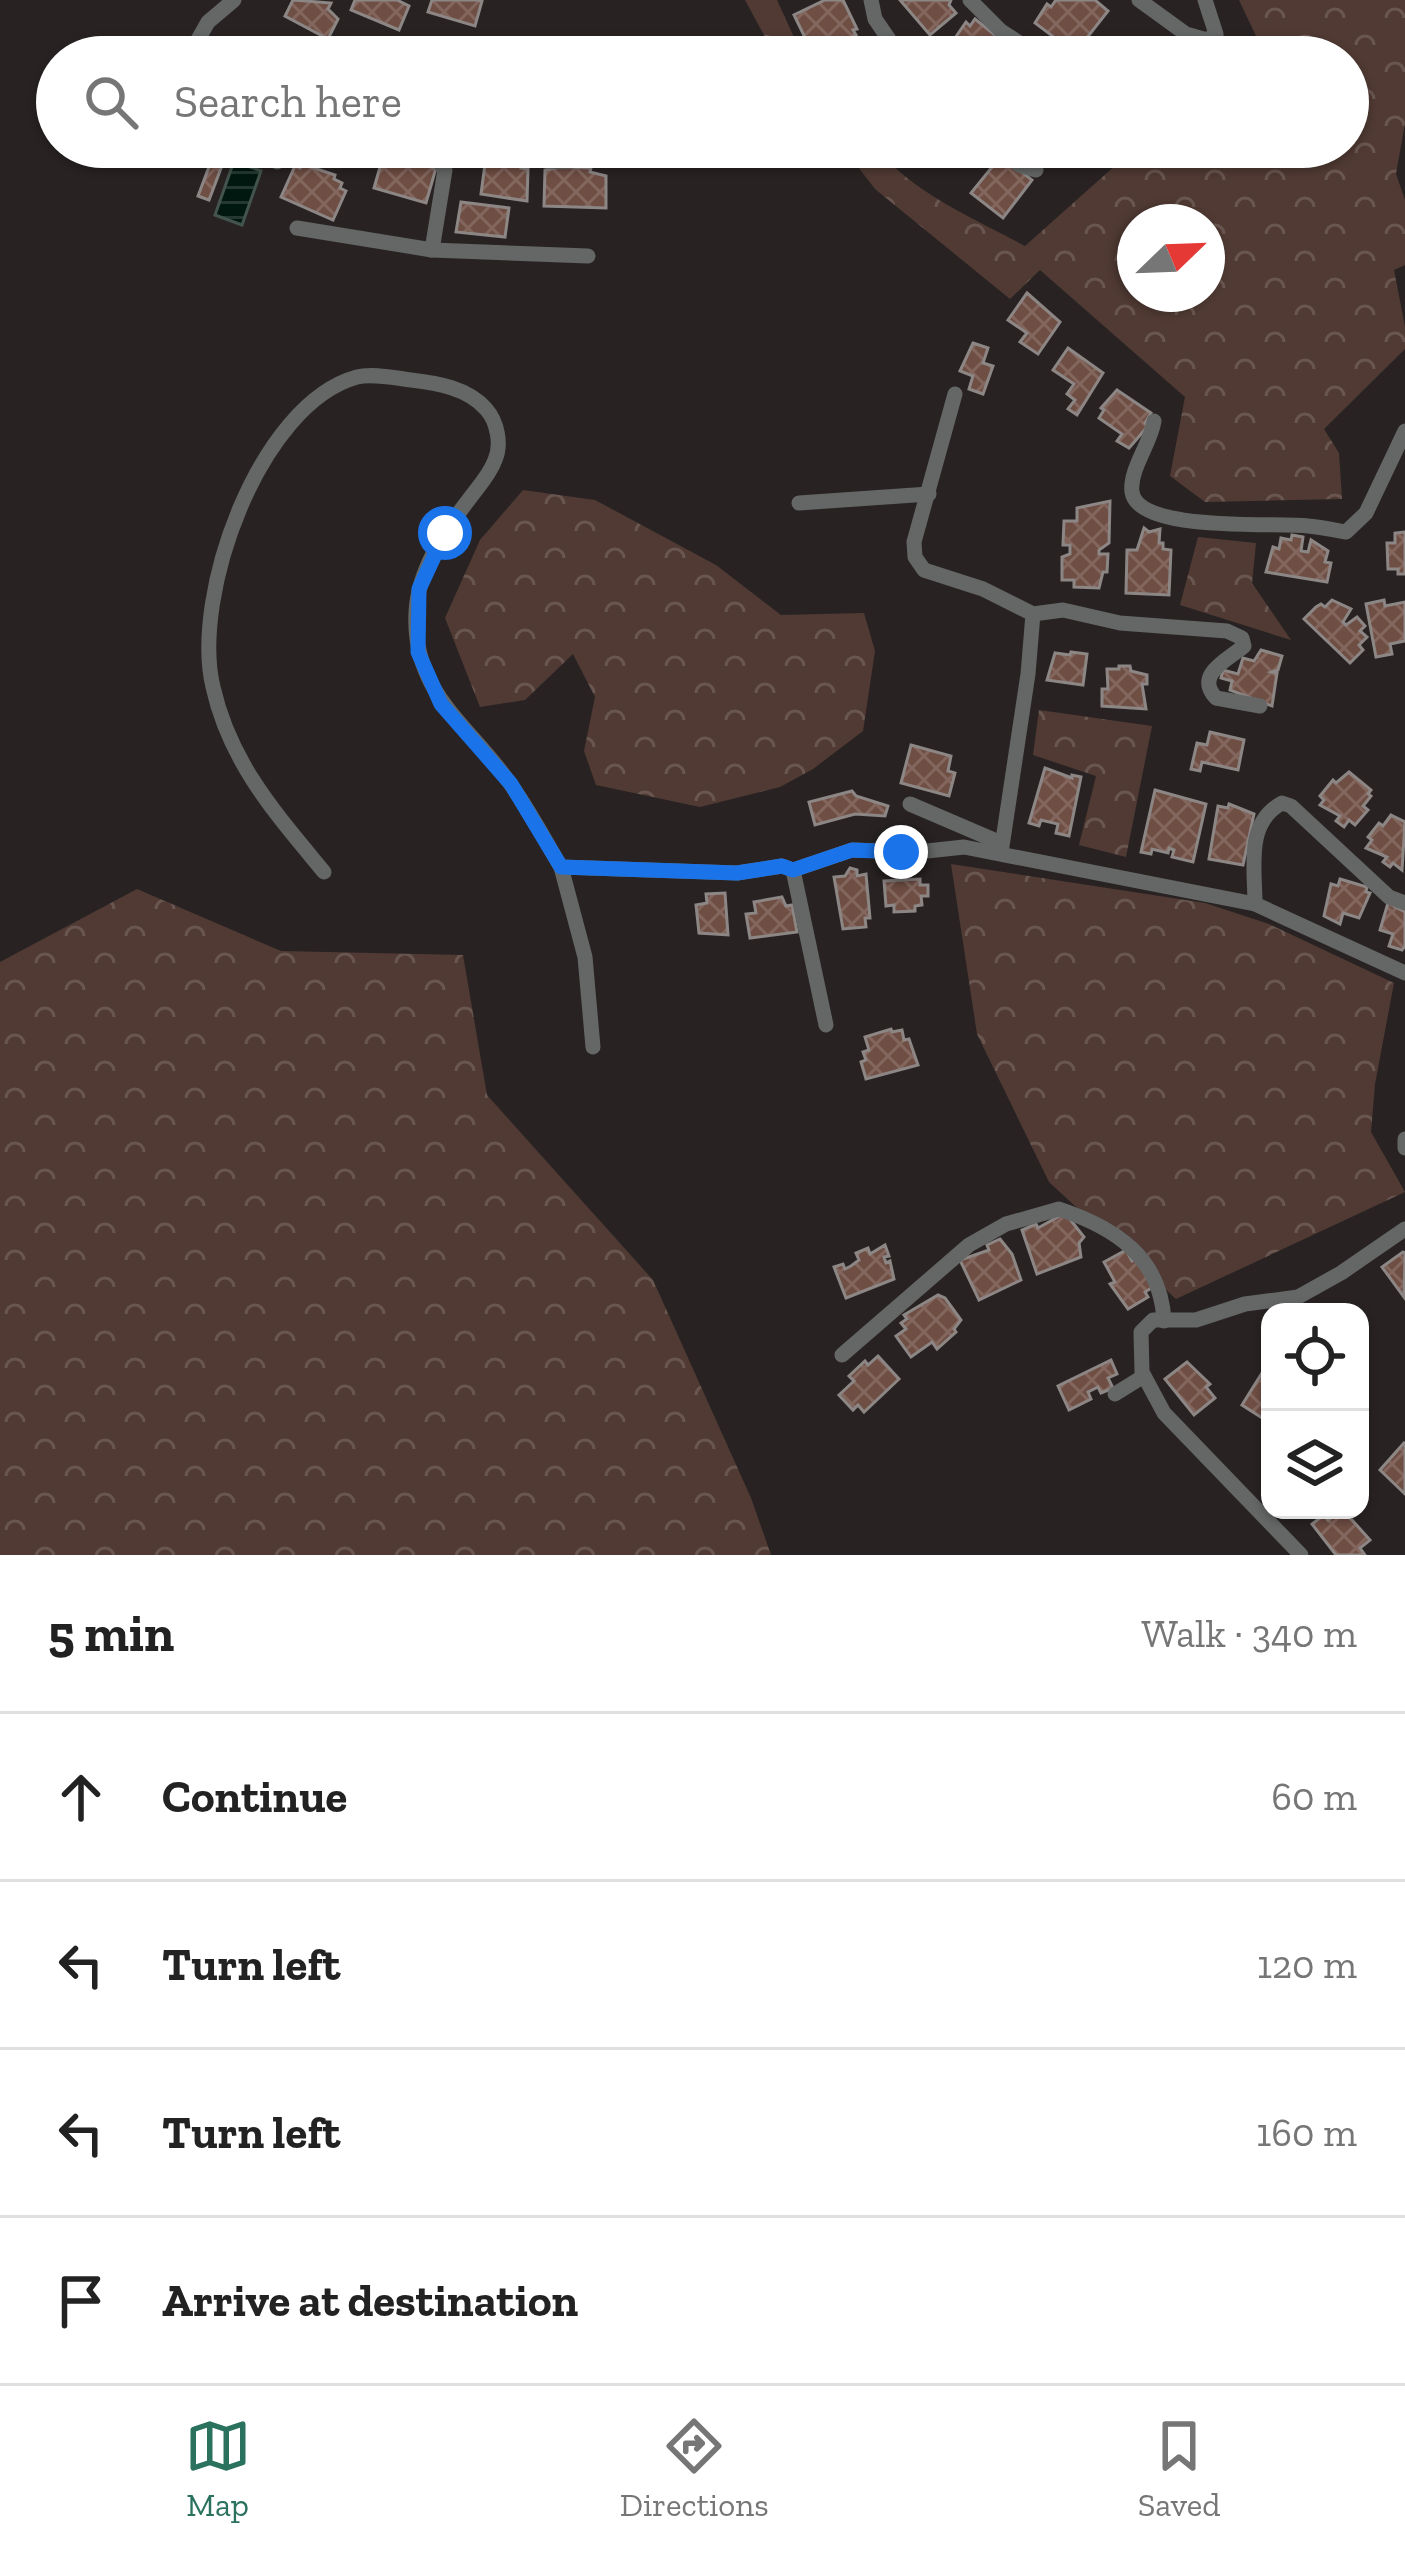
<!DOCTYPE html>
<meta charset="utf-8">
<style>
:root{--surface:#fff;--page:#f6f6f6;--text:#222;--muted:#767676;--line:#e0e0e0;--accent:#2b725e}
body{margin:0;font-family:"Zilla Slab",serif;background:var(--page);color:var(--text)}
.controls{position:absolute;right:36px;bottom:36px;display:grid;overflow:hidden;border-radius:24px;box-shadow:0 3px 9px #0004}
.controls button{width:108px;height:108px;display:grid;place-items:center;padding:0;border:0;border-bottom:3px solid var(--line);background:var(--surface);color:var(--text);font:60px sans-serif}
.compass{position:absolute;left:1117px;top:204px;width:108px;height:108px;border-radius:50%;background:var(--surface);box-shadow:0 3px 9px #0004;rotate:67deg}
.stop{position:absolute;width:36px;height:36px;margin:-27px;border:9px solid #1a73e8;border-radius:50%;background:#fff}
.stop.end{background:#1a73e8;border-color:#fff;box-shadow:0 3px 12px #0008}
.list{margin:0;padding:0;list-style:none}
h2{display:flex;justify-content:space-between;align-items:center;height:156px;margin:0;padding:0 48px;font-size:51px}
h2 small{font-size:39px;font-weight:400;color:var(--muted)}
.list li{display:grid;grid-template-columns:78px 1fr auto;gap:36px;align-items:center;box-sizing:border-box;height:168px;padding:0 48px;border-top:3px solid var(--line)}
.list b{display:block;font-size:45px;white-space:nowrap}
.list em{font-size:39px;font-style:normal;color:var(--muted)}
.icon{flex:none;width:66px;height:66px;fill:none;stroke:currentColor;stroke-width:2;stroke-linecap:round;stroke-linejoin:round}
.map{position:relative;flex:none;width:1405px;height:1555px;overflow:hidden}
.search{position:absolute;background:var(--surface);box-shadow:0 3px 9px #0004;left:36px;right:36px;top:36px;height:132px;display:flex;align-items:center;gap:30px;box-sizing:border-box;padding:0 42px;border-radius:66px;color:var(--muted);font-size:45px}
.sheet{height:828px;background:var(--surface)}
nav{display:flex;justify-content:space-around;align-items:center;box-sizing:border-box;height:168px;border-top:3px solid var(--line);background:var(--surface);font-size:33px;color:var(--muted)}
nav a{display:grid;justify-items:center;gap:6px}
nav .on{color:var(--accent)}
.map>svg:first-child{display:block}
</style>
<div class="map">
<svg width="1405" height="1555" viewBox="0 0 1405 1555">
<defs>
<pattern id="forest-crowns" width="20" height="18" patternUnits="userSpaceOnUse" patternTransform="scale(3)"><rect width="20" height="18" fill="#503a33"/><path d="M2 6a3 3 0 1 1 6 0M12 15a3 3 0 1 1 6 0" fill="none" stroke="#695650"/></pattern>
<pattern id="water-rules" width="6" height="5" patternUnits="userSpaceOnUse" patternTransform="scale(3)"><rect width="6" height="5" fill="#001810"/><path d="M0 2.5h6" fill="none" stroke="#253932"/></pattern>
<pattern id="building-cross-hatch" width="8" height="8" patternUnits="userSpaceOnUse" patternTransform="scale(3)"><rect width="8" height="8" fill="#6f4e44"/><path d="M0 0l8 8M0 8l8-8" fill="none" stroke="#83675e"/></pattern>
</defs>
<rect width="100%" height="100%" fill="#282322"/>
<!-- forest -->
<g fill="url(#forest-crowns)" fill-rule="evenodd">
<polygon points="745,0 777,0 803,57 776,57"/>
<path d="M 1239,0 L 1405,0 L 1405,123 L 1396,174 L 1405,200 L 1405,265 L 1394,270 L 1405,327 L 1405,349 L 1324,429 L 1339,453 L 1342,499 L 1205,502 L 1170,476 L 1185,397 L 1040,270 L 1010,299 L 875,189 L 843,147 L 875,147 C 913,193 973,218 1025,246 L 1136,147 L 1348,147 L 1348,57 L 1237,57 L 1257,38 ZM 1135,222 L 1207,222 L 1207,294 L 1135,294 Z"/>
<polygon points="523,490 595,500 716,565 781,615 864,613 875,651 863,731 813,769 780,787 700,807 596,785 584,751 595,697 573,654 525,700 480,707 445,618 480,540"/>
<polygon points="1198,537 1256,543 1252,583 1291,640 1180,605"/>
<polygon points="1039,710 1152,726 1126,857 1079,845 1096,776 1033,755"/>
<polygon points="951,864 1205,903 1269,924 1394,983 1375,1084 1371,1132 1405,1192 1176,1299 1049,1182 977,1034"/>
<polygon points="137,889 281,951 463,955 487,1095 653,1280 751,1498 771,1555 0,1555 0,962"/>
</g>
<!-- water -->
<polygon fill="url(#water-rules)" stroke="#43534d" stroke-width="3" points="234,161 261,171 242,225 215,215"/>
<!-- building -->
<g fill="url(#building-cross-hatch)" stroke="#8c8685" stroke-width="3">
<polygon points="293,0 331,3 328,9 338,19 328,39 285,16"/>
<polygon points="355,0 397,0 409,6 399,30 351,10"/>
<polygon points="432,0 478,0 482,1 475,26 428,12"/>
<polygon points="825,0 843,0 857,29 853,30 856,35 814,56 794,15"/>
<polygon points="900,0 951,0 949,5 956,13 930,35"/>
<polygon points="1056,0 1095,0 1108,11 1075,53 1035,23 1047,4 1051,7"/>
<polygon points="975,19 1015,51 1016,57 944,54 966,22 970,26"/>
<polygon points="401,147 426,154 424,159 433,162 432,167 436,168 426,203 374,188 384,153"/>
<polygon points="215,151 226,155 209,200 198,196"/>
<polygon points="1001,156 1032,180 1003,218 971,193"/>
<polygon points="497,159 522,162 521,168 528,169 527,201 481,194 485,164"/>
<polygon points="302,164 335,175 334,179 342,183 340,188 346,191 333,220 281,197 295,166 300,168"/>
<polygon points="561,167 591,168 590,172 606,176 606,208 544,206 545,170"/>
<polygon points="461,202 509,208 505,237 456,232"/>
<polygon points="1027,293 1060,322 1038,354 1020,342 1027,333 1008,320"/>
<polygon points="973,343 988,348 983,363 993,366 983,394 969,389 973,376 960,371"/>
<polygon points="1068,348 1103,373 1077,415 1068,409 1075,400 1067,394 1074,384 1053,370"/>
<polygon points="1117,390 1151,413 1145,423 1148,426 1129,448 1117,441 1122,434 1099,418 1104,410 1101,408"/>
<polygon points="1110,501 1109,543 1099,550 1099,554 1108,554 1107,572 1103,572 1099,588 1074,587 1074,580 1062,580 1062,557 1070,554 1070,545 1063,545 1064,521 1077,521 1077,508"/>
<polygon points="1144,528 1149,532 1160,529 1159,543 1163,543 1163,549 1171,550 1169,595 1126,593 1127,550 1137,550"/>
<polygon points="1405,532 1405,574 1398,574 1398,569 1388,569 1387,543 1395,543 1395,533"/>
<polygon points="1292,535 1303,537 1301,551 1308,552 1311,540 1328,551 1325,562 1331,563 1327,582 1266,572 1273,547 1279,549 1281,538 1291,540"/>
<polygon points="1332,600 1351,609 1343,622 1346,625 1357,617 1365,626 1360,631 1367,637 1359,645 1363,650 1350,663 1304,619 1316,607 1321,604 1325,607"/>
<polygon points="1384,600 1385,606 1405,602 1405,641 1390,644 1392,654 1376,657 1366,604"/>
<polygon points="1261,650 1282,656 1278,670 1272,672 1277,673 1272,706 1230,690 1232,681 1221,678 1223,670 1238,674 1243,658 1254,661"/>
<polygon points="1071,652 1087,654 1083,685 1047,680 1055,653 1070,655"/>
<polygon points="1119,666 1130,666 1131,671 1147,675 1147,684 1142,684 1146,709 1102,706 1102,689 1108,689 1107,669 1119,669"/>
<polygon points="1210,732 1244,740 1238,770 1202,762 1200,771 1191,769 1197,743 1207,745"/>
<polygon points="911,745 951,756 948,771 955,773 949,796 901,783"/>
<polygon points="1045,768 1072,778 1072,775 1081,777 1069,836 1056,833 1058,824 1041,820 1039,826 1029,823"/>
<polygon points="1349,772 1371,790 1368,794 1371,796 1363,806 1368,810 1355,825 1349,820 1344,827 1336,821 1340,816 1320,805 1324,800 1320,796 1333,780 1336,783"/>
<polygon points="1155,790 1206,804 1193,862 1172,857 1174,850 1169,848 1168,853 1152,849 1151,854 1141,852"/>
<polygon points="852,791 856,796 888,806 885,816 855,814 815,825 809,802"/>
<polygon points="1229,804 1254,814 1243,865 1209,859 1218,806 1228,808"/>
<polygon points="1391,815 1405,822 1402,870 1393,863 1390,867 1383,862 1387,857 1366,848 1372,840 1368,837 1379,823 1383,826"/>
<polygon points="850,868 857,870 857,876 866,874 870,918 865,918 866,927 843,929 834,877 845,876"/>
<polygon points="920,879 920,885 928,885 928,896 921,896 922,905 915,906 915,911 894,912 894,905 886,906 884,881"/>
<polygon points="1340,879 1367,887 1366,892 1370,893 1359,918 1343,913 1340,924 1324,916 1331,884 1338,886"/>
<polygon points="725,893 728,935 699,933 696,905 707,903 706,894"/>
<polygon points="782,897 786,906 792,905 797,932 750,938 746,914 756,913 754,902"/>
<polygon points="1388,903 1405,912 1405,946 1402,950 1389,946 1393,934 1380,930"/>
<polygon points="891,1029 892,1032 902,1030 904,1040 909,1039 918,1065 866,1079 861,1062 866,1060 863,1052 869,1050 865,1037"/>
<polygon points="1065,1213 1084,1237 1079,1243 1081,1257 1037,1274 1022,1230 1036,1224 1038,1228"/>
<polygon points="1000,1239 1012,1254 1021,1280 979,1300 960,1260 989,1250 987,1245"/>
<polygon points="885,1245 889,1256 884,1257 886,1263 890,1261 894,1279 846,1298 834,1267 843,1264 845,1269 851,1266 859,1260 856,1253 868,1248 870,1254"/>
<polygon points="1126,1250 1132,1261 1137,1258 1153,1287 1145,1292 1148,1297 1128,1309 1110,1284 1115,1282 1104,1262"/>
<polygon points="1403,1252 1405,1253 1404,1297 1382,1267"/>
<polygon points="938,1295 945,1298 961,1320 954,1329 956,1332 937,1349 932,1342 911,1357 896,1336 906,1329 901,1323 907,1319 904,1315"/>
<polygon points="878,1356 899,1379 864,1412 858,1405 853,1410 839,1395 854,1381 849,1376 865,1361 868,1365"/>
<polygon points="1111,1360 1117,1374 1108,1378 1113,1388 1101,1393 1098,1387 1088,1392 1091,1399 1069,1410 1058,1386"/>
<polygon points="1187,1362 1210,1384 1206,1387 1215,1398 1194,1415 1165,1379"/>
<polygon points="1262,1373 1270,1379 1270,1423 1242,1405"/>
<polygon points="1404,1443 1405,1444 1405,1494 1380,1470"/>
<polygon points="1343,1510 1370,1540 1360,1548 1365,1555 1336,1555 1312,1524 1324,1515 1328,1520"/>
</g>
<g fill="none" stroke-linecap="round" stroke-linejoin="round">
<!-- minor -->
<g stroke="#646766" stroke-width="15">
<polyline points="871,0 875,19 901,57"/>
<polyline points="970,0 1001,31 1041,57"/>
<polyline points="1139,0 1186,34 1207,40 1216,34 1205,0"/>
<polyline points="192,57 191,52 208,22 234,0"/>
<path d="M 341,57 C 373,39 394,48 428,57"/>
<polyline points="426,147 445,170 432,250"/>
<path d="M 491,147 C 518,155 550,166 578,160 L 579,147"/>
<polyline points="1001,147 1019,165 1036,170"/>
<polyline points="909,156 917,147"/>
<polyline points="277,162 280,147"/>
<polyline points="297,228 432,250 588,256"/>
<path d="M 955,394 L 914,542 L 915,557 L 924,570 L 983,589 L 1033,614 L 1063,610 L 1120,623 L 1227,631 L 1242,638 L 1244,646 C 1228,660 1194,674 1216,698 L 1260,706"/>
<path d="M 1154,421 C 1151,443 1129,470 1132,492 C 1138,533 1275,522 1308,526 C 1321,527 1333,530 1346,532 L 1366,513 L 1405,431"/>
<polyline points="799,503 929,494"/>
<polyline points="910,804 1001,843"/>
<polyline points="1001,853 1028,674 1033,614"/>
<polyline points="561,867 585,957 593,1047"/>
<polyline points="793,870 826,1025"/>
<path d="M 324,872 C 276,814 230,763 213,687 C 191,596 259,404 357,377 C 372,373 395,378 411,380 C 437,383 468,388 486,409 C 497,421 502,444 495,460 C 490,474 479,486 470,498 C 445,530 418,570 416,612 C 412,693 467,723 509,782 C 529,809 544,839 561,867 L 737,873 L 782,866 L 793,870 L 852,850 L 918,852 L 964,847 L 1255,904 L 1405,973"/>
<path d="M 1255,904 C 1255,868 1245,823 1282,803 L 1291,806 L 1389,897 L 1405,903"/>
<polyline points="1405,1139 1405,1148"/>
<path d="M 842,1355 L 969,1245 L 1006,1224 L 1059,1209 C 1116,1228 1161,1258 1164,1321"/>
<polyline points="1115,1394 1144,1376"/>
<polyline points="1301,1555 1164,1413 1142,1372 1141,1332 1153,1320 1196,1320 1245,1304 1298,1297 1341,1273 1405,1229"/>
</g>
</g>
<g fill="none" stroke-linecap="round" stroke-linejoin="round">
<!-- route -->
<polyline stroke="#1a73e8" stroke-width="15" points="445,533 419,589 418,652 441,704 511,784 561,867 737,873 782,866 793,870 852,850 901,852"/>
</g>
</svg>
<div class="controls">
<button><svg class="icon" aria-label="locate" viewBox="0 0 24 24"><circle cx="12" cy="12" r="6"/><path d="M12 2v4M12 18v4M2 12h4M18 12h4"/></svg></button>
<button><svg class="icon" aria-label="layers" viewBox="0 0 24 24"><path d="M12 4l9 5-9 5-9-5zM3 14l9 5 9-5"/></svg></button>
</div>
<svg class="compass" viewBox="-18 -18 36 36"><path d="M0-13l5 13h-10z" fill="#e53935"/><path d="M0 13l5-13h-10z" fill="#767676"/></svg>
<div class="stop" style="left:445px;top:533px"></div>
<div class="stop end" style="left:901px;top:852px"></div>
<div class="search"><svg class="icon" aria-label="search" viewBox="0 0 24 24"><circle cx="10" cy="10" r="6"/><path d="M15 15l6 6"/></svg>Search here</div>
</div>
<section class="sheet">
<h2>5 min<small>Walk · 340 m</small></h2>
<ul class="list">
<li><svg class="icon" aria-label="ahead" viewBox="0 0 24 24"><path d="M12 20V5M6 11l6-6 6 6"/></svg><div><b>Continue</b></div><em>60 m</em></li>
<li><svg class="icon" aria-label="left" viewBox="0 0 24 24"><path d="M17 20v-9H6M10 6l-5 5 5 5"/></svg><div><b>Turn left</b></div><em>120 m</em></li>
<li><svg class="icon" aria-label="left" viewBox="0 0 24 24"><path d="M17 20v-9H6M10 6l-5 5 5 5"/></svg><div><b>Turn left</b></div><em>160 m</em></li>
<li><svg class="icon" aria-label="arrive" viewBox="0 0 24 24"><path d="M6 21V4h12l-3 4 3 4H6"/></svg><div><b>Arrive at destination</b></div></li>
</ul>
</section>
<nav>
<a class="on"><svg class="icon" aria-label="map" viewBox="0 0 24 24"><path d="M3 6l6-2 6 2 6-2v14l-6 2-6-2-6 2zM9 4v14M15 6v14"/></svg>Map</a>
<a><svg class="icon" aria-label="directions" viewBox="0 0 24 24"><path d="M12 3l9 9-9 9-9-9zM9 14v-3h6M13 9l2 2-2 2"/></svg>Directions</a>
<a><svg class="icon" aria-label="saved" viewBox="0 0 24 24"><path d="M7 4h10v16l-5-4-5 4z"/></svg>Saved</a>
</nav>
